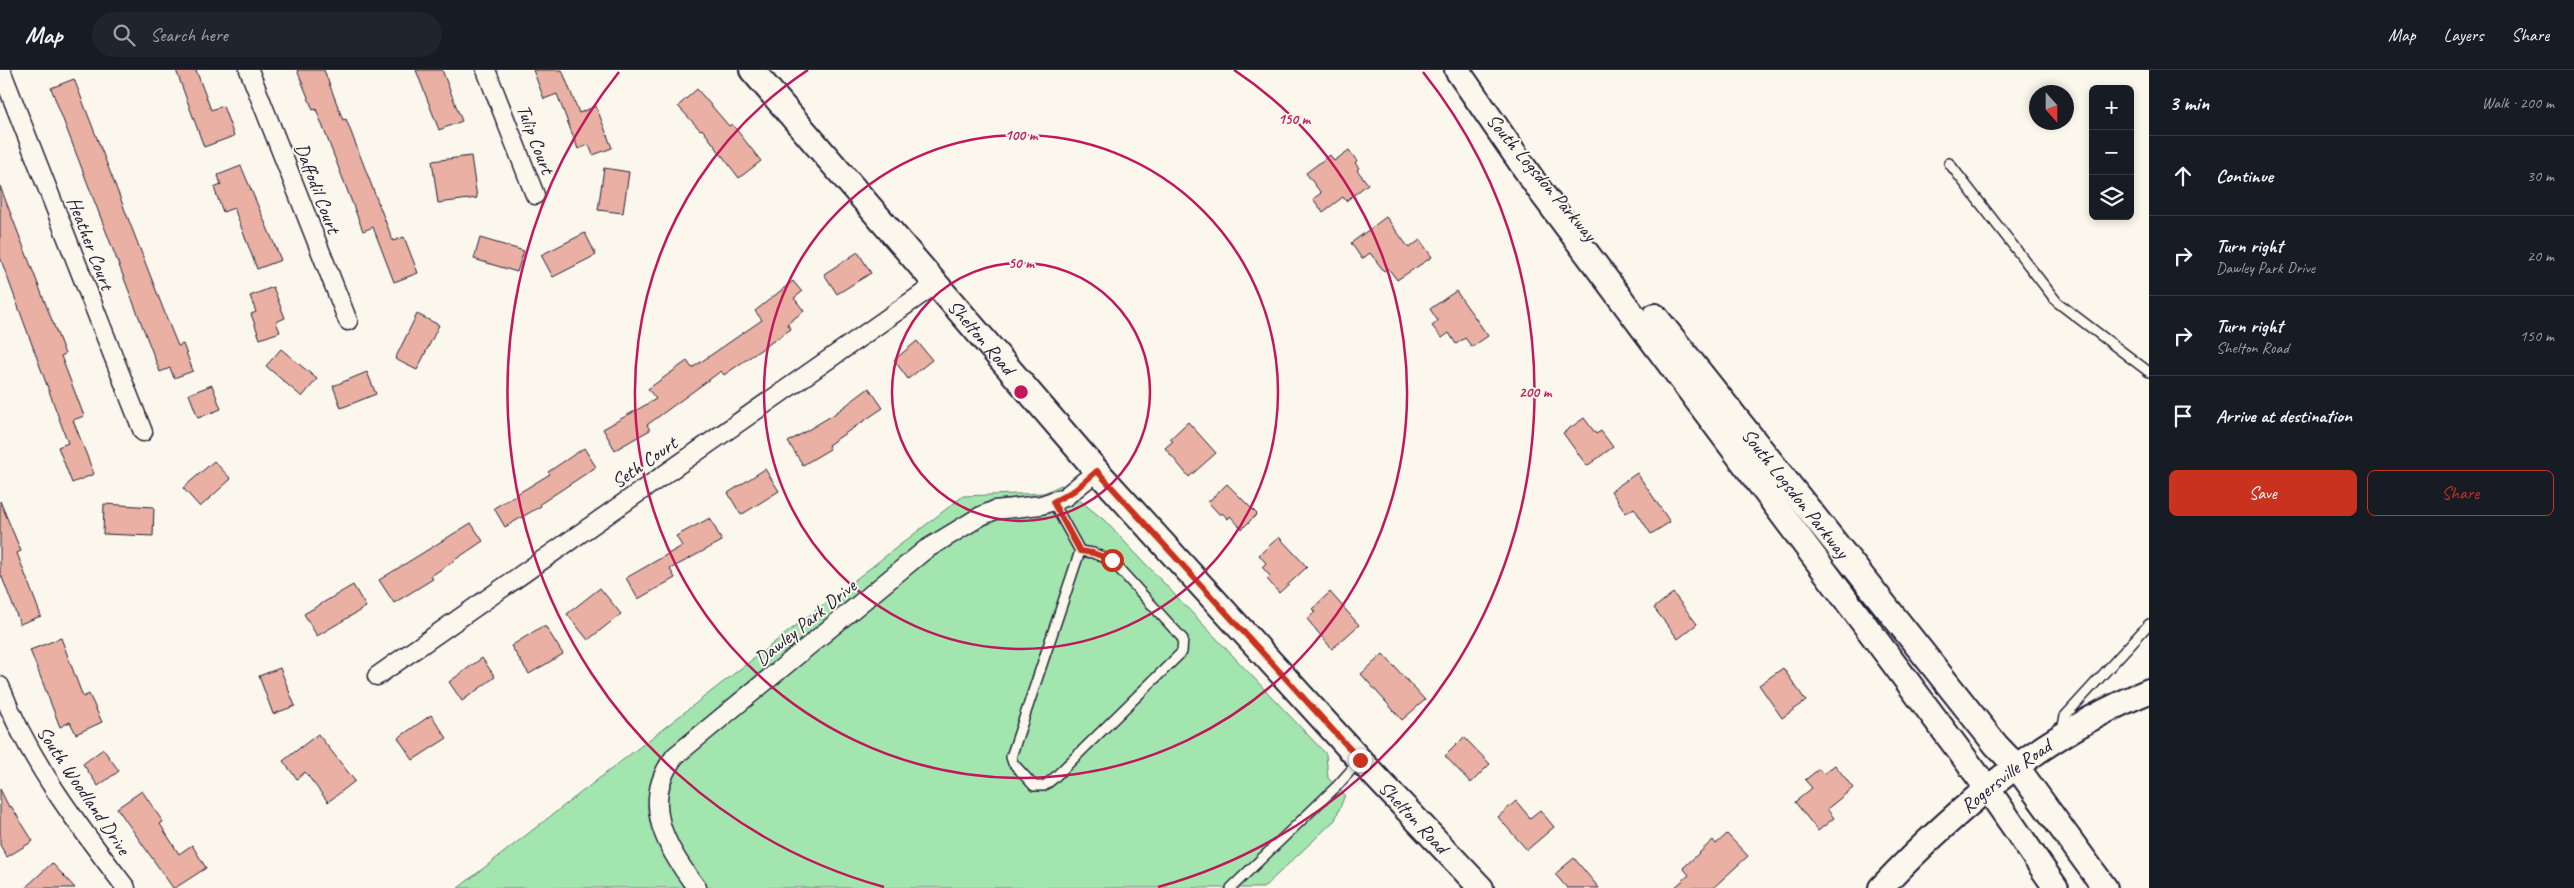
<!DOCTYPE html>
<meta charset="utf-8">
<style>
:root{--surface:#171b24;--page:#20242c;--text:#f1f3f6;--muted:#9ea1a6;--line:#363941;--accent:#c8321e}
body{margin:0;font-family:Caveat,sans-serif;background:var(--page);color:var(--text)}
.controls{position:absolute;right:15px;top:15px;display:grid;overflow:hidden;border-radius:8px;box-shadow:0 2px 8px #0003}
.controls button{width:45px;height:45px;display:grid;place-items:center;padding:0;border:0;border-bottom:1px solid var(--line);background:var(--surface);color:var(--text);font:25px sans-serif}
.compass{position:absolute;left:2029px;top:15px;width:45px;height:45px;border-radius:50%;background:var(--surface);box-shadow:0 2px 8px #0003;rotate:159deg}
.stop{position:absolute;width:15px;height:15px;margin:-11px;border:4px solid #c8321e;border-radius:50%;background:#fff}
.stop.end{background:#c8321e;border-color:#fff;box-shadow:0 1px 5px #0008}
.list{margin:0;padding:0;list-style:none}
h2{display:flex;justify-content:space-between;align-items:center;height:65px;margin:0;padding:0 20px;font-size:21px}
h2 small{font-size:16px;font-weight:400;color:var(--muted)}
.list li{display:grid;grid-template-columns:32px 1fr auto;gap:15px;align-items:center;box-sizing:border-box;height:80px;padding:0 20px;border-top:1px solid var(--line)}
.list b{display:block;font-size:19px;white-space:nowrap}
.list p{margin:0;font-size:16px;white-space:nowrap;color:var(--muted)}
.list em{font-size:16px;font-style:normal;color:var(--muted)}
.actions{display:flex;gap:10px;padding:15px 20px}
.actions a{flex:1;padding:11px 0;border:1px solid var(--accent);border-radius:8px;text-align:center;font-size:18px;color:var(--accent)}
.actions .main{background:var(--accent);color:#fff}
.icon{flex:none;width:28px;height:28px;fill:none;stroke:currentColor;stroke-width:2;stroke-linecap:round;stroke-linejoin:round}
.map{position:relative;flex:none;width:2149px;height:818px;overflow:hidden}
header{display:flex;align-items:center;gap:30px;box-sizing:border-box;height:70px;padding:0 25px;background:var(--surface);border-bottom:1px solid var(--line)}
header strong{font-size:24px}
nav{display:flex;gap:28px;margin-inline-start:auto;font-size:18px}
.search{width:350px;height:45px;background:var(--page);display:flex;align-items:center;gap:12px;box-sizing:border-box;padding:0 18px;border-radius:28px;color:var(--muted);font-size:19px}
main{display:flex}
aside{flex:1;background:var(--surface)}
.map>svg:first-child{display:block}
</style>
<header>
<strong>Map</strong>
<div class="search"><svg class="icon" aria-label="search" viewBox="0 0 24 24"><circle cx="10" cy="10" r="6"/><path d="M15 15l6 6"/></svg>Search here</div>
<nav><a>Map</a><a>Layers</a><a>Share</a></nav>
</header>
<main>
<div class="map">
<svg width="2149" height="818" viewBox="0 0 2149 818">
<rect width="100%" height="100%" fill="#fbf7ec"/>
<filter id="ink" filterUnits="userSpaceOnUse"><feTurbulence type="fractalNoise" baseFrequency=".02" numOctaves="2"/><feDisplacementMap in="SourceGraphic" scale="10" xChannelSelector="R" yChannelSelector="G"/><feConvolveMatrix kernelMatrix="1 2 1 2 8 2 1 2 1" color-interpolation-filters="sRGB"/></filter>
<g filter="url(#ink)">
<!-- garden -->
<polygon fill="#a2e5af" stroke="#628475" points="1061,415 1104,450 1326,684 1328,708 1345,725 1335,750 1263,818 458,818 963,426 1044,423"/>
<!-- building -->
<g fill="#e9b0a3" stroke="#22223b">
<polygon points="176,0 196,0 211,40 223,36 234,66 204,77"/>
<polygon points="297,0 324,0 343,50 346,49 393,171 404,167 418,203 394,212 373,157 363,161 316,39 313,40"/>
<polygon points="416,0 442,0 462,51 439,60"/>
<polygon points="533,0 562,0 579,43 596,36 612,78 593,85 589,75 578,79 557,24 544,29"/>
<polygon points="74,9 171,259 178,276 183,274 193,301 174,308 170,298 160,302 51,18"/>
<polygon points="697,19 729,56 732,54 761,91 739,108 702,59 700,60 678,36"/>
<polygon points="1349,80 1357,91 1355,93 1359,98 1357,100 1368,114 1346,131 1343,127 1323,142 1313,129 1321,123 1306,103 1330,85 1334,91"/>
<polygon points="471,86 477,128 438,133 432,91"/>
<polygon points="241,96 281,190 257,199 234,138 223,142 214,118 221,115 218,105"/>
<polygon points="604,98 629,102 623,143 598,140"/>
<polygon points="0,116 65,284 61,286 84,346 73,350 94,404 72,413 58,377 68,373 0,187"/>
<polygon points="1386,147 1409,178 1420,170 1432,187 1397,210 1388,198 1384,201 1370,183 1362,189 1351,173"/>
<polygon points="585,163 596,185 553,207 541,185"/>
<polygon points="480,168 524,181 517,202 474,189"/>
<polygon points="858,182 871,203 837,224 824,204"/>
<polygon points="793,211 802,222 794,228 804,241 787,254 791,259 724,305 721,301 647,355 650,360 615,380 603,359 656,329 648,319 687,291 692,298 762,250 755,241"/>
<polygon points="273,217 285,248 276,252 280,262 260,269 251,244 256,242 250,226"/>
<polygon points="1456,221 1488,266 1472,277 1465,268 1456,274 1449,263 1442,268 1432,256 1438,251 1430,239"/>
<polygon points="417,244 439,255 417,300 395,289"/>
<polygon points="917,271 932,290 908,309 894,290"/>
<polygon points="281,279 317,309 302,327 266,296"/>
<polygon points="367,302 376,324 341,338 333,316"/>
<polygon points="212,315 221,339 198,348 189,324"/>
<polygon points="869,318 883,338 828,375 830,379 803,395 788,372 833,345"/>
<polygon points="1584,348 1596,364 1601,361 1613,377 1587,396 1563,363"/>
<polygon points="1188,352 1216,383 1189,407 1165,378 1173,371 1170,369"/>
<polygon points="584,378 596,397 540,434 541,436 505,457 494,438 550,404 548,402"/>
<polygon points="214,391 231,409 200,437 183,418"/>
<polygon points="765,399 779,421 741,445 728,423"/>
<polygon points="1637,403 1670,452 1651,464 1634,438 1626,443 1611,421"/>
<polygon points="1227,414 1257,444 1242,459 1230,446 1228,449 1222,443 1220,445 1208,432"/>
<polygon points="0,431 21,481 17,483 41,546 20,554 0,502"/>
<polygon points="104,434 154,437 153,466 103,464"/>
<polygon points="710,448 722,471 670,499 675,508 638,529 626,508 682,476 676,466"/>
<polygon points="471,453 483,471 431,506 433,509 394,533 379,510"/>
<polygon points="1279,467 1307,497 1279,523 1267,509 1270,506 1262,497 1266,493 1259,485"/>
<polygon points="353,515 366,537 317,566 304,544"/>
<polygon points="600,518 621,544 588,570 567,544"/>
<polygon points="1330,522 1359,555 1332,579 1307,549 1315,542 1312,539"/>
<polygon points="1673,523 1697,554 1678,569 1654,538"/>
<polygon points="541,557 546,557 563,584 529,604 511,576"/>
<polygon points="61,568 83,627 89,624 102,652 76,664 70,652 60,657 30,580"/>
<polygon points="1383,584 1425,630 1402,650 1361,604"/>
<polygon points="482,588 495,607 462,631 449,612"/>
<polygon points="280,598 295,636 273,644 259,606"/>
<polygon points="1783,598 1806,631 1782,648 1759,615"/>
<polygon points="431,645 447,668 413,690 398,668"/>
<polygon points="318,664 355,711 328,732 305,702 297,709 283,691"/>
<polygon points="1464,667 1490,694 1471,713 1445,686"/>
<polygon points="103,679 119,701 98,716 83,694"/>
<polygon points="1835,695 1853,718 1827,739 1834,748 1818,761 1795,732 1812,718 1805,710 1819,699 1823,704"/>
<polygon points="0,719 9,737 11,736 33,771 7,787 0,775"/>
<polygon points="142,721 163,752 160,754 179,784 192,775 206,798 175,818 173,818 117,738"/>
<polygon points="1516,731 1530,748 1540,740 1554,757 1527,780 1498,747"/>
<polygon points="1727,764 1748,786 1713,818 1674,818 1689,805 1683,798 1713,770 1716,774"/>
<polygon points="1574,788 1599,818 1567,818 1555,804"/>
<polygon points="52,793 75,818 25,818"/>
</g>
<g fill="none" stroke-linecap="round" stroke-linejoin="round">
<!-- lane casing -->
<g stroke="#22223b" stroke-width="12">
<g id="lane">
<polyline points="1949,93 2057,232 2149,302"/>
<polyline points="1053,432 1080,481 1093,483 1112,491 1183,569 1182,582 1053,709 1044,716 1034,716 1013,693 1011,687 1080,481"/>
<polyline points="2062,661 2065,646 2149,554"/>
<polyline points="1231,818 1337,716 1360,690"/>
</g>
</g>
<!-- street casing -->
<g stroke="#22223b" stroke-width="21">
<g id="street">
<polyline points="1,0 143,362"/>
<polyline points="249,0 348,251"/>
<polyline points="486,0 535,125"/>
<polyline points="377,606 936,214"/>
<path d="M 0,616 C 29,691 77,754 126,818"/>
<path d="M 697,818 C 666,778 639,732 675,686 L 925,480 L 981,446 L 995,440 L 1041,435 L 1065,427 L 1097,401"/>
</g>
</g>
<!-- secondary casing -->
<g stroke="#22223b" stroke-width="28">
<g id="secondary">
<path id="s1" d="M 752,0 L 1097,401 L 1360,690 L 1481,818"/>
<polyline points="1457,0 1541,122 1987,718 2056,818"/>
<path id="s2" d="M 1655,246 L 1996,675 L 2016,696 L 2105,818"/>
<path id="s3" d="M 1881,818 C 1958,737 2044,664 2149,621"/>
</g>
</g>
<!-- lane -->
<use href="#lane" stroke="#fbf7ec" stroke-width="9"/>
<!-- street -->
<use href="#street" stroke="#fbf7ec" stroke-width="18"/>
<!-- secondary -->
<use href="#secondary" stroke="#fbf7ec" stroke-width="24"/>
</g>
</g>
<g fill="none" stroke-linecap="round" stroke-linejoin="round" filter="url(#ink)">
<!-- route -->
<polyline stroke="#c8321e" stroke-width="6" points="1112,490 1093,483 1080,481 1053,432 1075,420 1097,401 1360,690"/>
</g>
<!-- distance rings -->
<g fill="none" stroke="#c2185b" stroke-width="2.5">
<circle cx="1021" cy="322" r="129"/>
<circle cx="1021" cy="322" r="257"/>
<path d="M1234 0A386 386 0 1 1 808 0"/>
<path d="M884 817A514 514 0 0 1 619 2M1423 2A514 514 0 0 1 1158 817"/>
</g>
<g text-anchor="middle" stroke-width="4" stroke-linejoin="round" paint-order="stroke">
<!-- street labels -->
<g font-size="20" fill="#22223b" stroke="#fbf7ec">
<text transform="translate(536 69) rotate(69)" y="7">Tulip Court</text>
<text transform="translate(1542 107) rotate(50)" y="7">South Logsdon Parkway</text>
<text transform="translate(318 118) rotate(69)" y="7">Daffodil Court</text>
<text transform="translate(91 173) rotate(69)" y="7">Heather Court</text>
<text dy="7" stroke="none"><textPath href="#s1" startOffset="352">Shelton Road</textPath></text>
<text transform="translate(644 392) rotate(-35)" y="7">Seth Court</text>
<text dy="7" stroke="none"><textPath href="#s2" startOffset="226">South Logsdon Parkway</textPath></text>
<text transform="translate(805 552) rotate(-39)" y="7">Dawley Park Drive</text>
<text dy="7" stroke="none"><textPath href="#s3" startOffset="168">Rogersville Road</textPath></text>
<text transform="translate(84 720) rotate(56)" y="7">South Woodland Drive</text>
<text dy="7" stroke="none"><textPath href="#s1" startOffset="998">Shelton Road</textPath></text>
</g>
</g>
<circle cx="1021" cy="322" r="8" fill="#c2185b" stroke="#fbf7ec" stroke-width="2.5"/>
<g font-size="15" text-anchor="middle" font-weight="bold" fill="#c2185b" stroke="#fbf7ec" stroke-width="4" stroke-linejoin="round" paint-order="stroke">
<text x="1294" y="54">150 m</text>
<text x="1021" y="70">100 m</text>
<text x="1021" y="198">50 m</text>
<text x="1535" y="327">200 m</text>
</g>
</svg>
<div class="controls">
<button>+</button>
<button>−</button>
<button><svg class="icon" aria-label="layers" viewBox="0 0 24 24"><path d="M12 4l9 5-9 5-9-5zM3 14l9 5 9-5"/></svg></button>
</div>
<svg class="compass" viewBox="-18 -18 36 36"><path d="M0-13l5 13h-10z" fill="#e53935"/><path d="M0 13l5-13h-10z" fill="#9ea1a6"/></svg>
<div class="stop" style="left:1112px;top:490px"></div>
<div class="stop end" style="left:1360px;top:690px"></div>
</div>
<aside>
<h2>3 min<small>Walk · 200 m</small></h2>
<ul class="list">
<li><svg class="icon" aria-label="ahead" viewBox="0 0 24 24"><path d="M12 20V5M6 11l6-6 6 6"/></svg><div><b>Continue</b></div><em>30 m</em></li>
<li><svg class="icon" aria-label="right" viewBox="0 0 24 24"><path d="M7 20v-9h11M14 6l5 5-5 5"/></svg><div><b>Turn right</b><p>Dawley Park Drive</p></div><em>20 m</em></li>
<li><svg class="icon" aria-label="right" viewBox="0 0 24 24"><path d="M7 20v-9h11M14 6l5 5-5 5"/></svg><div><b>Turn right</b><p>Shelton Road</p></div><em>150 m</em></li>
<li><svg class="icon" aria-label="arrive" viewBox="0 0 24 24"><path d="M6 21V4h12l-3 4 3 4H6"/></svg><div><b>Arrive at destination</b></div></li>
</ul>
<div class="actions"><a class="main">Save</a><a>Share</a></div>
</aside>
</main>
